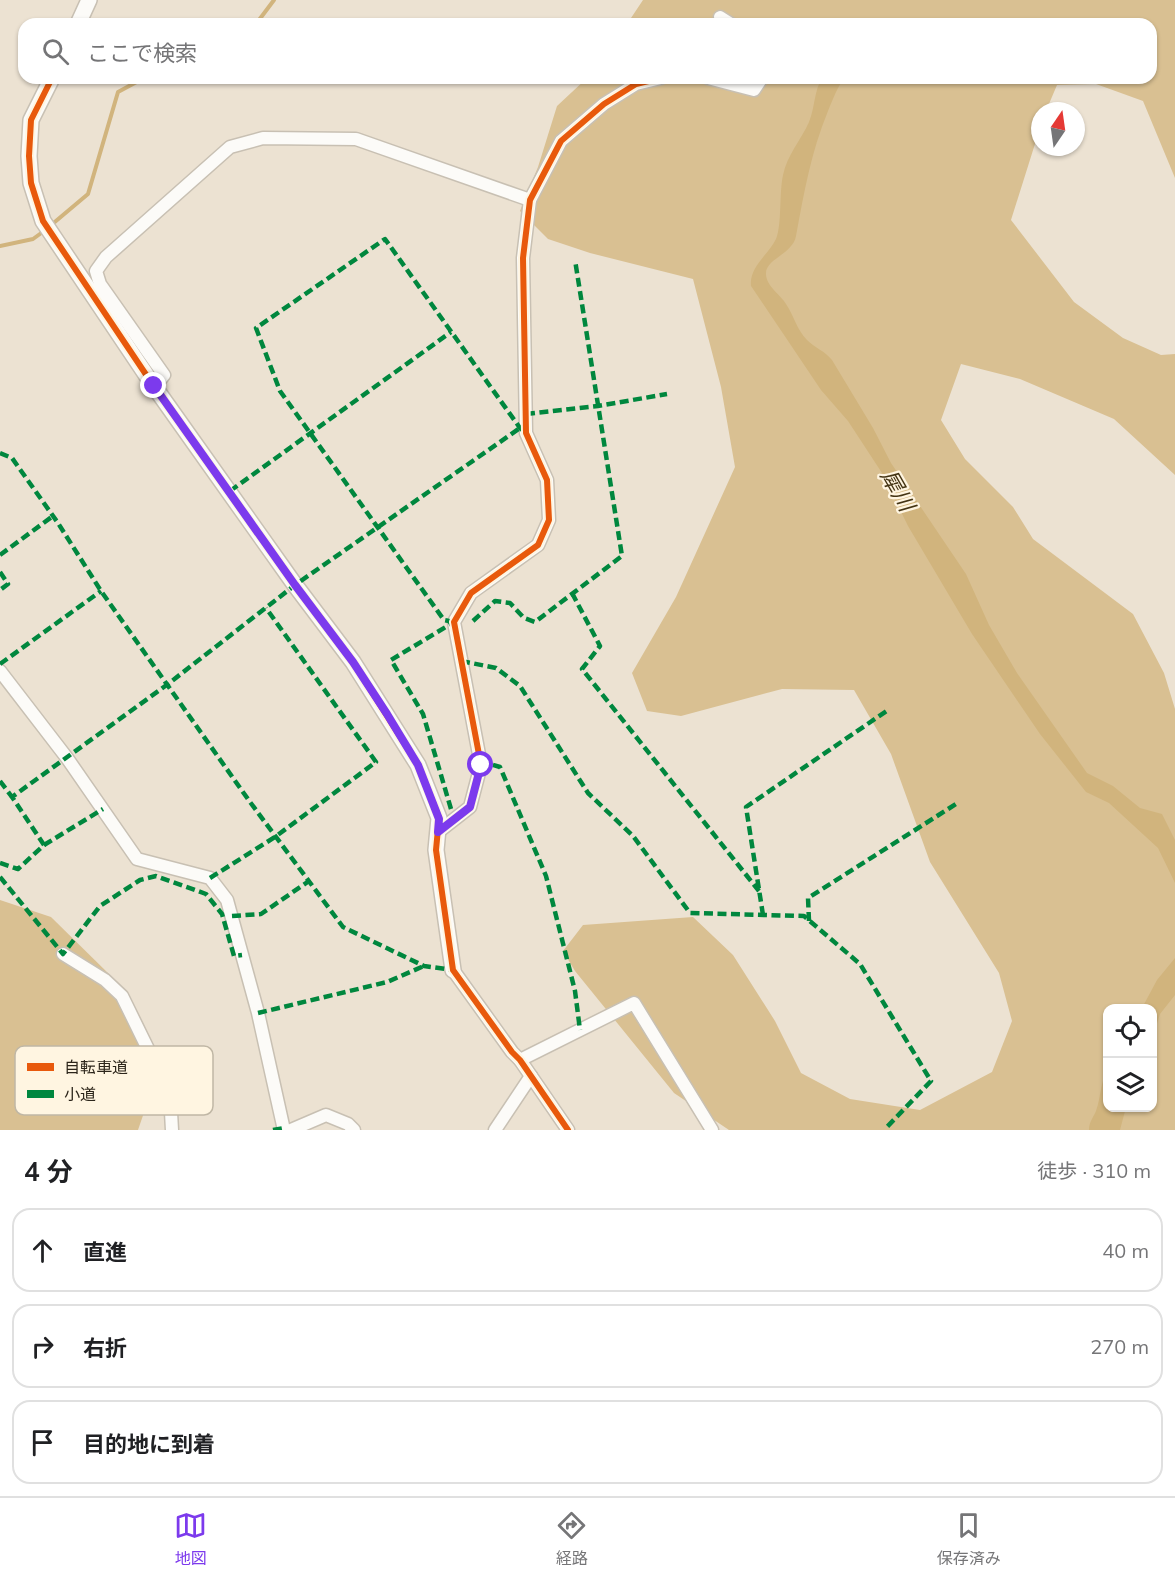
<!DOCTYPE html>
<html lang="ja">
<meta charset="utf-8">
<style>
:root{--surface:#fff;--page:#f6f6f6;--text:#202124;--muted:#757577;--line:#e0e0e0;--accent:#7c3aed}
body{margin:0;font-family:Mulish,"Noto Sans JP",sans-serif;background:var(--page);color:var(--text)}
.controls{position:absolute;right:18px;bottom:18px;display:grid;overflow:hidden;border-radius:12px;box-shadow:0 2px 4px #0004}
.controls button{width:54px;height:54px;display:grid;place-items:center;padding:0;border:0;border-bottom:2px solid var(--line);background:var(--surface);color:var(--text);font:30px sans-serif}
.compass{position:absolute;left:1031px;top:102px;width:54px;height:54px;border-radius:50%;background:var(--surface);box-shadow:0 2px 4px #0004;rotate:13deg}
.stop{position:absolute;width:18px;height:18px;margin:-14px;border:4px solid #7c3aed;border-radius:50%;background:#fff}
.stop.end{background:#7c3aed;border-color:#fff;box-shadow:0 2px 6px #0008}
.list{margin:0;padding:0;list-style:none}
h2{display:flex;justify-content:space-between;align-items:center;height:78px;margin:0;padding:0 24px;font-size:26px}
h2 small{font-size:20px;font-weight:400;color:var(--muted)}
.list li{display:grid;grid-template-columns:39px 1fr auto;gap:18px;align-items:center;box-sizing:border-box;height:84px;margin:0 12px 12px;padding:0 12px;border:2px solid var(--line);border-radius:18px}
.list b{display:block;font-size:22px;white-space:nowrap}
.list em{font-size:20px;font-style:normal;color:var(--muted)}
.icon{flex:none;width:33px;height:33px;fill:none;stroke:currentColor;stroke-width:2;stroke-linecap:round;stroke-linejoin:round}
.map{position:relative;flex:none;width:1175px;height:1130px;overflow:hidden}
.search{position:absolute;background:var(--surface);box-shadow:0 2px 4px #0004;left:18px;right:18px;top:18px;height:66px;display:flex;align-items:center;gap:15px;box-sizing:border-box;padding:0 21px;border-radius:18px;color:var(--muted);font-size:22px}
.sheet{height:366px;background:var(--surface)}
nav{display:flex;justify-content:space-around;align-items:center;box-sizing:border-box;height:84px;border-top:2px solid var(--line);background:var(--surface);font-size:16px;color:var(--muted)}
nav a{display:grid;justify-items:center;gap:3px}
nav .on{color:var(--accent)}
.map>svg:first-child{display:block}
</style>
<div class="map">
<svg width="1175" height="1130" viewBox="0 0 1175 1130">
<rect width="100%" height="100%" fill="#ece2d2"/>
<!-- forest -->
<g fill="#d9c092" fill-rule="evenodd">
<path d="M 643,0 L 1175,0 L 1175,178 L 1143,101 L 1096,84 L 1057,85 L 1046,111 L 1040,111 L 1040,128 L 1011,220 L 1074,302 L 1123,338 L 1161,355 L 1175,354 L 1175,475 L 1114,419 L 1020,379 L 961,364 L 941,420 L 965,459 L 1013,507 L 1033,539 L 1133,614 L 1164,673 L 1175,709 L 1175,1130 L 729,1130 L 674,1093 L 575,971 L 563,951 L 583,925 L 693,917 L 733,955 L 775,1021 L 801,1073 L 850,1099 L 920,1110 L 992,1072 L 1012,1021 L 999,973 L 930,862 L 891,754 L 854,690 L 782,689 L 681,716 L 647,711 L 632,673 L 676,597 L 735,467 L 721,387 L 693,279 L 590,253 L 548,239 L 520,211 L 538,167 L 557,106 L 587,78 L 1151,78 L 1151,24 L 627,24 ZM 1108,1008 L 1152,1008 L 1152,1108 L 1108,1108 Z"/>
<polygon points="0,900 51,917 113,978 157,1051 150,1095 138,1130 0,1130"/>
</g>
<!-- water -->
<g fill="#d1b47d">
<path d="M 822,78 L 844,78 C 837,88 833,99 828,111 C 811,152 804,193 796,236 C 793,254 765,259 766,274 C 766,286 781,295 786,304 C 794,316 797,330 807,340 C 815,348 825,351 832,360 L 873,428 L 891,463 L 966,574 L 989,625 L 1017,673 L 1087,773 L 1113,786 L 1140,808 L 1162,814 L 1175,840 L 1175,883 L 1158,848 L 1109,803 L 1086,792 L 1040,734 L 972,634 L 908,526 L 882,473 L 848,421 L 821,390 L 751,286 C 749,267 768,255 776,239 C 782,224 779,193 783,175 C 787,155 801,140 809,122 C 815,107 814,91 822,78 Z"/>
<polygon points="1175,958 1175,995 1160,1014 1153,1036 1152,1008 1142,1008 1157,980"/>
<path d="M 1107,1071 L 1108,1108 L 1124,1108 L 1125,1111 L 1120,1130 L 1089,1130 C 1089,1122 1093,1118 1096,1111 C 1101,1097 1100,1084 1107,1071 Z"/>
</g>
<g fill="none" stroke-linecap="round" stroke-linejoin="round">
<!-- stream -->
<g stroke="#d1b47d" stroke-width="4">
<polyline points="256,24 274,0"/>
<polyline points="50,226 88,194 118,92 144,78"/>
<polyline points="0,246 33,239 44,231"/>
</g>
<!-- minor casing -->
<g stroke="#c8c0b3" stroke-width="15">
<g id="minor">
<polyline points="720,17 731,24"/>
<polyline points="708,78 754,90 762,78"/>
<polyline points="155,386 164,375 100,284 96,271 106,257 230,147 263,138 356,139 530,200"/>
<polyline points="0,671 67,758 137,859 210,878 227,900 258,1013 284,1130"/>
<polyline points="438,832 470,807 481,765 454,622 471,593 538,545 549,520 547,480 526,433 523,258 530,200 561,141 604,104 636,84 661,78"/>
<polyline points="63,954 105,980 122,996 170,1094 172,1130"/>
<polyline points="453,970 512,1052 520,1060 568,1130"/>
<polyline points="520,1060 634,1003 712,1130"/>
<polyline points="291,1130 326,1115 348,1124 354,1130"/>
<polyline points="495,1130 531,1076"/>
</g>
</g>
<!-- tertiary casing -->
<g stroke="#c8c0b3" stroke-width="18">
<g id="tertiary">
<polyline points="78,24 89,0"/>
<polyline points="52,78 31,120 29,156 31,183 43,221 151,382 295,585 353,662 418,765 439,818 436,850 453,970"/>
</g>
</g>
<!-- minor -->
<use href="#minor" stroke="#fcfbf8" stroke-width="12"/>
<!-- tertiary -->
<use href="#tertiary" stroke="#fcfbf8" stroke-width="15"/>
<!-- quiet -->
<g stroke="#00873e" stroke-width="4.5" stroke-dasharray="9 4.5" stroke-linecap="butt">
<polyline points="526,414 598,406 667,394"/>
<polyline points="0,453 12,458 58,523 101,591 250,802 343,927 424,966 453,970"/>
<polyline points="230,491 451,332"/>
<polyline points="0,555 53,516"/>
<polyline points="0,572 8,584 0,590"/>
<polyline points="572,593 600,646 582,669 759,891"/>
<polyline points="473,621 495,601 510,603 524,618 535,622 622,556 575,260"/>
<polyline points="454,622 444,620 280,391 256,328 385,239 520,428 526,433"/>
<polyline points="461,661 496,668 520,686 588,793 633,836 690,913 804,916 860,964 931,1081 886,1128"/>
<polyline points="0,664 101,591"/>
<polyline points="480,761 500,767 546,876 575,991 580,1030"/>
<polyline points="0,781 12,797"/>
<polyline points="451,809 423,714 391,660 454,622"/>
<polyline points="44,845 103,809"/>
<polyline points="0,863 18,869 44,845 12,797 168,684 295,585 520,428"/>
<polyline points="0,877 63,954 100,906 140,880 156,876 206,894 222,914 234,956 242,955"/>
<polyline points="210,878 275,837 376,762 266,608"/>
<polyline points="763,915 746,807 888,710"/>
<polyline points="232,916 261,914 309,881"/>
<polyline points="809,921 808,898 956,804"/>
<polyline points="258,1013 387,982 424,966"/>
<polyline points="273,1130 284,1128"/>
</g>
<!-- cycleway casing -->
<g stroke="#fff5e1" stroke-width="10">
<g id="cycleway">
<polyline points="52,78 31,120 29,156 31,183 43,221 151,382 295,585 353,662 418,765 439,818 436,850 453,970 512,1052 520,1060 568,1130"/>
<polyline points="438,832 470,807 481,765 454,622 471,593 538,545 549,520 547,480 526,433 523,258 530,200 561,141 604,104 636,84 661,78"/>
</g>
</g>
<!-- cycleway -->
<use href="#cycleway" stroke="#e8590c" stroke-width="6"/>
</g>
<g fill="none" stroke-linecap="round" stroke-linejoin="round">
<!-- route -->
<polyline stroke="#7c3aed" stroke-width="8" points="154,386 295,585 353,662 387,714 418,765 439,819 438,832 470,807 481,765"/>
</g>
<g text-anchor="middle" stroke-width="4.5" stroke-linejoin="round" paint-order="stroke">
<!-- water labels -->
<g font-size="22" font-style="italic" fill="#443414" stroke="#fff5e1">
<text transform="translate(898 490) rotate(60)" y="8">犀川</text>
</g>
</g>
<!-- legend -->
<rect x="15" y="1046" width="198" height="69" rx="9" fill="#fff5e1" stroke="#c0b7a5" stroke-width="1.5"/>
<rect x="27" y="1063" width="27" height="8" fill="#e8590c"/>
<rect x="27" y="1090" width="27" height="8" fill="#00873e"/>
<g font-size="16" fill="#2c251a">
<text x="64" y="1073">自転車道</text>
<text x="64" y="1100">小道</text>
</g>
</svg>
<div class="controls">
<button><svg class="icon" aria-label="locate" viewBox="0 0 24 24"><circle cx="12" cy="12" r="6"/><path d="M12 2v4M12 18v4M2 12h4M18 12h4"/></svg></button>
<button><svg class="icon" aria-label="layers" viewBox="0 0 24 24"><path d="M12 4l9 5-9 5-9-5zM3 14l9 5 9-5"/></svg></button>
</div>
<svg class="compass" viewBox="-18 -18 36 36"><path d="M0-13l5 13h-10z" fill="#e53935"/><path d="M0 13l5-13h-10z" fill="#757577"/></svg>
<div class="stop" style="left:481px;top:765px"></div>
<div class="stop end" style="left:154px;top:386px"></div>
<div class="search"><svg class="icon" aria-label="search" viewBox="0 0 24 24"><circle cx="10" cy="10" r="6"/><path d="M15 15l6 6"/></svg>ここで検索</div>
</div>
<section class="sheet">
<h2>4 分<small>徒歩 · 310 m</small></h2>
<ul class="list">
<li><svg class="icon" aria-label="ahead" viewBox="0 0 24 24"><path d="M12 20V5M6 11l6-6 6 6"/></svg><div><b>直進</b></div><em>40 m</em></li>
<li><svg class="icon" aria-label="right" viewBox="0 0 24 24"><path d="M7 20v-9h11M14 6l5 5-5 5"/></svg><div><b>右折</b></div><em>270 m</em></li>
<li><svg class="icon" aria-label="arrive" viewBox="0 0 24 24"><path d="M6 21V4h12l-3 4 3 4H6"/></svg><div><b>目的地に到着</b></div></li>
</ul>
</section>
<nav>
<a class="on"><svg class="icon" aria-label="map" viewBox="0 0 24 24"><path d="M3 6l6-2 6 2 6-2v14l-6 2-6-2-6 2zM9 4v14M15 6v14"/></svg>地図</a>
<a><svg class="icon" aria-label="directions" viewBox="0 0 24 24"><path d="M12 3l9 9-9 9-9-9zM9 14v-3h6M13 9l2 2-2 2"/></svg>経路</a>
<a><svg class="icon" aria-label="saved" viewBox="0 0 24 24"><path d="M7 4h10v16l-5-4-5 4z"/></svg>保存済み</a>
</nav>
